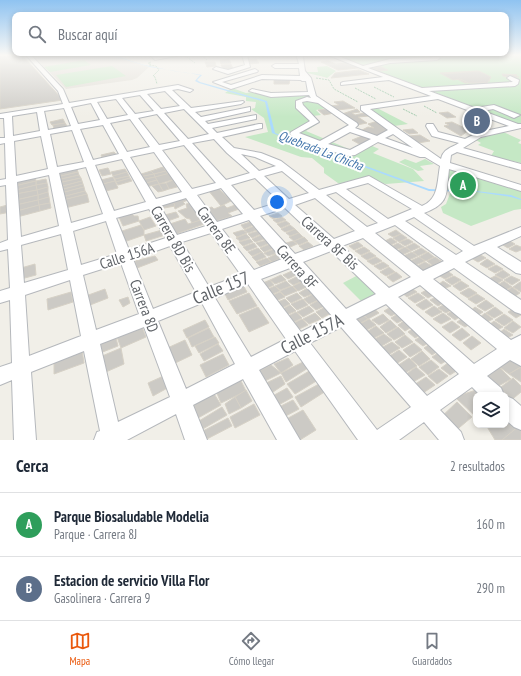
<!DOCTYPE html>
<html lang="es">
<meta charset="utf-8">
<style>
:root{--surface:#fff;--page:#f6f6f7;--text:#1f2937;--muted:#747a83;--line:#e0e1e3;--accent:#ea580c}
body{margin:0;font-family:"PT Sans Narrow",sans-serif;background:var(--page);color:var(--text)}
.controls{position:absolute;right:12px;bottom:12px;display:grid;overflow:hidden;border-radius:8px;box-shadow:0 2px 6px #0003}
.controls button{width:36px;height:36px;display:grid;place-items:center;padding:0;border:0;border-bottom:1px solid var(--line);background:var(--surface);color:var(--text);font:20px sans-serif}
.you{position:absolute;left:277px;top:202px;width:14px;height:14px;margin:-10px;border:3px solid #fff;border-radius:50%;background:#1a73e8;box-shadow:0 0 0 6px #1a73e833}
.badge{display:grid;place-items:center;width:26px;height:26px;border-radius:50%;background:var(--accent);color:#fff;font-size:13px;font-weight:700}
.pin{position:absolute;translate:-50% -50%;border:2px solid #fff;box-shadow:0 1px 4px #0006}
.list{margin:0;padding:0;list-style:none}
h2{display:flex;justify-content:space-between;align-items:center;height:52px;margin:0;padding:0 16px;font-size:17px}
h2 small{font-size:13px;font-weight:400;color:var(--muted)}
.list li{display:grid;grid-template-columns:26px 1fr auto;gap:12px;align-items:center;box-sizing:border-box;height:64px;padding:0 16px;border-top:1px solid var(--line)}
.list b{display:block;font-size:15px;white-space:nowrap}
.list p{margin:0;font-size:13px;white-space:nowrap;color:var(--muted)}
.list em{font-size:13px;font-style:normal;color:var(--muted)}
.icon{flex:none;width:22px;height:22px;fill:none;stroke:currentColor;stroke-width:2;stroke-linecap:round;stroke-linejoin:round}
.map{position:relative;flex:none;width:521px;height:440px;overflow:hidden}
.search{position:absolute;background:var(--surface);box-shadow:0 2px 6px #0003;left:12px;right:12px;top:12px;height:44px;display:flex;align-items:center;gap:10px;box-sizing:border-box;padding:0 14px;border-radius:8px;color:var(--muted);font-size:15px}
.sheet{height:180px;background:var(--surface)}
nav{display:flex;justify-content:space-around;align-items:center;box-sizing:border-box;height:56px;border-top:1px solid var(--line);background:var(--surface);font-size:11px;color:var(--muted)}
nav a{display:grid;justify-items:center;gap:2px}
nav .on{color:var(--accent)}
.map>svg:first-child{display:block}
</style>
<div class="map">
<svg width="521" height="440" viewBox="0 0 521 440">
<rect width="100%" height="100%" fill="#f1efe8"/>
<!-- education -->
<polygon fill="#e1ded6" points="33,55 108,55 149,67 137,78 132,80 66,89"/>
<!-- green -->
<g fill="#c5e8c5">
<polygon points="332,55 521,55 521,126 429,90"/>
<polygon points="84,60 91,65 50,72 44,67"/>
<polygon points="112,66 126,76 66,87 56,75"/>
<path d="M 327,66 L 336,71 L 327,78 C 323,76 308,74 306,72 L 318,72 L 317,67 Z"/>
<polygon points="232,88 246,93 253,92 273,96 305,95 308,100 319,103 327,108 316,110 321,115 313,116 317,124 306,131 356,152 370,145 379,149 373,153 413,169 424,181 386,184 363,179 342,186 324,173 324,168 312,158 301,157 245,137 268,132 264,118 251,109 255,108 256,102 246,101 246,97 225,93"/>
<polygon points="377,108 408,124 394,126 369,109"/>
<polygon points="501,131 521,140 518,143 521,144 521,163 491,156 494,151 478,145 481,143 476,140"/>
<polygon points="405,159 416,163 425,159 434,164 420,166 424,170 418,171 399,162"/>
<polygon points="451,168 521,191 521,209 514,210 471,226 443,213 441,207 446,204 451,191 438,190"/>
<polygon points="360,274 383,295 363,303 343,283"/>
</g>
<!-- water -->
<path fill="#aadaff" d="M 109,55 C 123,56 136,64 150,66 C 161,68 171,71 181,72 C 188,74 195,73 202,75 L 197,80 L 200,82 L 267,101 L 275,133 L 429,189 L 476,191 L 511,195 L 521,199 L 521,200 L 511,197 L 477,192 L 429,191 L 272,133 L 265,102 L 199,83 L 195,81 L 200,75 L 150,67 Z"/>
<!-- building -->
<g fill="#cccac5" stroke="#d6d1c6">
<polygon points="0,55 22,55 63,100 0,109"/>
<polygon points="229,59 231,63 221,64 220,60"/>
<polygon points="256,59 259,63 250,64 248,60"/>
<polygon points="328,61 336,64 347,63 358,68 338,70 321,62"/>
<polygon points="205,62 215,62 216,66 207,67"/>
<polygon points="231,64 233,69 223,69 221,65"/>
<polygon points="380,66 388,70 380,71 371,68"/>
<polygon points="359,70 369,74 331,78 335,73"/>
<polygon points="477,71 488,76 480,76 490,81 482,81 484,82 481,83 465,83 457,79 452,79 440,73"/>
<polygon points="479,71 491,77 487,83 469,83 460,79 453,80 442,74"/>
<polygon points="502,74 517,75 514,75 519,77 507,77 503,76"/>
<polygon points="274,78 290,79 289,84 274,84"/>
<polygon points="343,101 355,108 337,110 330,106 339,105 334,102"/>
<polygon points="327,109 334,113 324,115 318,110"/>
<polygon points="357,109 360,112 352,113 355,115 364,113 369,116 358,117 367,123 357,125 342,114"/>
<polygon points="448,112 456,117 447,118 439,113"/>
<polygon points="63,119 65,123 52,125 50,122"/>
<polygon points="378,121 390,130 377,137 360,131 368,127 374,128 368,124"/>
<polygon points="452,122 469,130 461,136 444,126 449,125 445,123"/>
<polygon points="65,123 67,126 54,129 53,125"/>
<polygon points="413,129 418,133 409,134 403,130"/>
<polygon points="420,135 430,141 418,143 409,136"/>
<polygon points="362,136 371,139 361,145 352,140"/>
<polygon points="114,152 116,154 102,157 101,155"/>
<polygon points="163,167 166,171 154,174 151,171"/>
<polygon points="108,168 111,174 102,176 99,170"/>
<polygon points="77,169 78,172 57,177 56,174"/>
<polygon points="125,169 127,172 113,176 111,172"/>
<polygon points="151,171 154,174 139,177 138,175"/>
<polygon points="166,171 168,174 155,177 154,174"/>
<polygon points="78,172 79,175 57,180 57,177"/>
<polygon points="127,172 129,176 115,179 113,176"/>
<polygon points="170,173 175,179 159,184 155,177"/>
<polygon points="154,174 155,177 141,180 139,177"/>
<polygon points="79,175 81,178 58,183 57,180"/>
<polygon points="129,176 130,178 116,182 115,179"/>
<polygon points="35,177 36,181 15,186 15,182"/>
<polygon points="113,177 115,181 99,185 97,181"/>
<polygon points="155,177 157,180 143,184 141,180"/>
<polygon points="81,178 82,181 59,187 58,183"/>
<polygon points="130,178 132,181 118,185 116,182"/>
<polygon points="46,179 47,183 36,185 36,181"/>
<polygon points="157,180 159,184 145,187 143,184"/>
<polygon points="173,180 177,187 169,189 166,183"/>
<polygon points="36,181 36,185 16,190 15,186"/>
<polygon points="82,181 83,184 60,190 59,187"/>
<polygon points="115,181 118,188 102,192 99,185"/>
<polygon points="47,183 48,187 37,190 36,185"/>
<polygon points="166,183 169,189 163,191 159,184"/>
<polygon points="83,184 84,187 61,193 60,190"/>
<polygon points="159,184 163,191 158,192 152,186"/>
<polygon points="36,185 37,190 16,194 16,190"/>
<polygon points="48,187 48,192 38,195 37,190"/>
<polygon points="84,187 85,191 62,197 61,193"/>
<polygon points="217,187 231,201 221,206 208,190"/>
<polygon points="37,190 38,195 16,200 16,194"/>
<polygon points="85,191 87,194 63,200 62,197"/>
<polygon points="48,192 49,197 38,200 38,195"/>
<polygon points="87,194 89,202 65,208 63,200"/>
<polygon points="38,195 38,200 16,205 16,200"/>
<polygon points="185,196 188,200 183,202 185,204 175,209 173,201"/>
<polygon points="49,197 50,203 39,205 38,200"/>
<polygon points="38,200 39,205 17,211 16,205"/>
<polygon points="173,201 175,206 159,209 155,205"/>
<polygon points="50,203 51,208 40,211 39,205"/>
<polygon points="192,203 198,210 195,212 201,220 192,223 190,219 186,218 178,211 187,208 186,204"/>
<polygon points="11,204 11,212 0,214 0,207"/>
<polygon points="39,205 40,211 17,217 17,211"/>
<polygon points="224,205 227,208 235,205 239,209 228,213 232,216 213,222 204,209 212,207 214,209"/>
<polygon points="130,212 134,216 138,216 139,221 123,226 118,215"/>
<polygon points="176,212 179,217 165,222 161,216"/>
<polygon points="278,213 282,216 273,219 269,216"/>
<polygon points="150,217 156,226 144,230 139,221"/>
<polygon points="282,217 286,220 277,223 273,220"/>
<polygon points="185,219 188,224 204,219 207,223 173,235 167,225"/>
<polygon points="286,221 290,224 281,228 277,224"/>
<polygon points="250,222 254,225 244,229 241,225"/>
<polygon points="141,225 144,230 144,235 124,242 119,232"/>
<polygon points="290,225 295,229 285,232 281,229"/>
<polygon points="254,226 257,230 248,233 244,230"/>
<polygon points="295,229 299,233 290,236 286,233"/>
<polygon points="162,230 165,235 146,241 144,235"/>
<polygon points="243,230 247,233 237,237 233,233"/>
<polygon points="396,230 401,234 393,237 388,234"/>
<polygon points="258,231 261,234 252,238 248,234"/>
<polygon points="299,233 303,237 294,241 289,237"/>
<polygon points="246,234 250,238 240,241 236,238"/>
<polygon points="401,234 407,238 399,242 393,238"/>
<polygon points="261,235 265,239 255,242 252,239"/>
<polygon points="304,237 308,241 299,245 294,241"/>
<polygon points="391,238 397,242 389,246 383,242"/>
<polygon points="250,239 253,242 243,246 239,242"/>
<polygon points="408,239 413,242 405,246 399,242"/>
<polygon points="266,240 270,243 260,247 256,243"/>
<polygon points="508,240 515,244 508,248 501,244"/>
<polygon points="293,241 297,244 288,248 283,244"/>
<polygon points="308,242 313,246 304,250 299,246"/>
<polygon points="358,242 363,246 354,250 349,246"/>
<polygon points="254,243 257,247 247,251 243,247"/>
<polygon points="398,243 404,247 395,250 390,247"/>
<polygon points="414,243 420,247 411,251 406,247"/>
<polygon points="270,244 274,248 264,252 260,248"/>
<polygon points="516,245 521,247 521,250 516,252 509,249"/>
<polygon points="364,247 370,251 361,255 355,251"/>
<polygon points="405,247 411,251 402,255 397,251"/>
<polygon points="258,248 262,252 252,256 248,252"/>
<polygon points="421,248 427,252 418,256 413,252"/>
<polygon points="274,249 278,253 268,256 264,253"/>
<polygon points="262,252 266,257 256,261 252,257"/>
<polygon points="370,252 376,256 367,260 361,256"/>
<polygon points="412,252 418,256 409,260 403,256"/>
<polygon points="428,252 434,257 426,261 419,257"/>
<polygon points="278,253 282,258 272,262 268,258"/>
<polygon points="479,254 486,258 478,262 471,258"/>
<polygon points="155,256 158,260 137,268 135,261"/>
<polygon points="376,257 382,261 373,265 367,261"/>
<polygon points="419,257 425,261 416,265 410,261"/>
<polygon points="435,257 441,261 433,266 427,261"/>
<polygon points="267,258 271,262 260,266 256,262"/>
<polygon points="487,259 495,264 487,268 480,264"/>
<polygon points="383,262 389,266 380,270 374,266"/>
<polygon points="425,262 432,266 423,271 417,266"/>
<polygon points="35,264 36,275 21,279 21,268"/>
<polygon points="496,265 503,269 495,273 488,269"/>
<polygon points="389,267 395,272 386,276 380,272"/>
<polygon points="294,270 298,274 288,279 283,275"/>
<polygon points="446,270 453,275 445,279 438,275"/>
<polygon points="503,270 510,275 503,279 495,275"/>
<polygon points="396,272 402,277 393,282 387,277"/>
<polygon points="281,275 286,280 275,284 270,280"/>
<polygon points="298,276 303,281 293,285 288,281"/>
<polygon points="454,276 461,280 452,285 445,280"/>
<polygon points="495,276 503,280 495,285 487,280"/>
<polygon points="511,276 520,280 512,285 504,280"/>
<polygon points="270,280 274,285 263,290 258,285"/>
<polygon points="286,281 291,286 280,290 275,286"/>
<polygon points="304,281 309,286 298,291 293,286"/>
<polygon points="443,281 451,286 443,289 438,285"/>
<polygon points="461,281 469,286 460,291 453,286"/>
<polygon points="504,281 512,287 503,291 496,286"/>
<polygon points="520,282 521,282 521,292 513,287"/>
<polygon points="243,285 247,292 228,300 224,292"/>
<polygon points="275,286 280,291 268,296 263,291"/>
<polygon points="292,286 297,291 285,296 280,291"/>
<polygon points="309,287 315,293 304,297 299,293"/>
<polygon points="410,287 417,292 407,297 401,292"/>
<polygon points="512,287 520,293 512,298 504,293"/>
<polygon points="430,288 437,293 428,298 421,293"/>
<polygon points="469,288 477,293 468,298 460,293"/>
<polygon points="105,289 108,298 85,307 83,297"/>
<polygon points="71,292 73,302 48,310 47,299"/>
<polygon points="280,292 285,297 273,302 268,297"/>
<polygon points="249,293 257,306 237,314 229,301"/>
<polygon points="297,293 302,298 291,303 286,298"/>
<polygon points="315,293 321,299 309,304 304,299"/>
<polygon points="418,293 425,298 415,303 408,298"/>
<polygon points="477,294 485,299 476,304 468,299"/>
<polygon points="440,295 447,301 438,306 430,300"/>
<polygon points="128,297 130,303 123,307 119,300"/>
<polygon points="285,299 290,304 278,310 273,304"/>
<polygon points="303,299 308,305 297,310 291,304"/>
<polygon points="321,299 327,305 316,310 310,305"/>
<polygon points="426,299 433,305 423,310 416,305"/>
<polygon points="486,300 494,306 485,311 477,306"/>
<polygon points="448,302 455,308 446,313 438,308"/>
<polygon points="290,305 296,311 284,316 279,311"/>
<polygon points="394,305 401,311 391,316 384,311"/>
<polygon points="309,306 314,311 303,317 297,312"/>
<polygon points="327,306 333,312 322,318 316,312"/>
<polygon points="434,306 442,312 432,317 425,312"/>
<polygon points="258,307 269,323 249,332 239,315"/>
<polygon points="372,307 379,313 368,319 362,313"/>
<polygon points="475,307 483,312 476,316 469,312"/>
<polygon points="495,307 503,313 494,318 486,313"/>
<polygon points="516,307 521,310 521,315 516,318 508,312"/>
<polygon points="456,309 464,314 455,320 447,314"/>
<polygon points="296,312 302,318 290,324 284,318"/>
<polygon points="401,312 408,318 397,323 391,318"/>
<polygon points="315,313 321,319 309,324 303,319"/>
<polygon points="361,313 368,319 357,325 350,319"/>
<polygon points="443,313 451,319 441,324 433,319"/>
<polygon points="485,313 493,319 485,323 479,318"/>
<polygon points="383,314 389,320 379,325 372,320"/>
<polygon points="504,314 513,320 504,326 495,320"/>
<polygon points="466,316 474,322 465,327 457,322"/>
<polygon points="408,318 415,325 405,331 398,325"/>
<polygon points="302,319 308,325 295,331 290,325"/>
<polygon points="369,319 376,325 365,331 358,325"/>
<polygon points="205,320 209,327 187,338 183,330"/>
<polygon points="390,320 397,327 386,333 380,327"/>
<polygon points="452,321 460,327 450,333 442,327"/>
<polygon points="494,321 503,327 495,331 488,326"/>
<polygon points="513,321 521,327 513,333 504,328"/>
<polygon points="418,325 426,332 415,338 408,332"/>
<polygon points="376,326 384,333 372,339 365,333"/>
<polygon points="142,327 146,337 121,348 117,337"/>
<polygon points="398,327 405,334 394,340 387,334"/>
<polygon points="209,328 214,337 192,347 188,338"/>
<polygon points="462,328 470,335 460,341 452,335"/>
<polygon points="504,329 513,335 505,339 498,334"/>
<polygon points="426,333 434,340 423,346 415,340"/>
<polygon points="115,334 118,346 95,355 92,343"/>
<polygon points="384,334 392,340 380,347 373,340"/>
<polygon points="405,335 413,342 402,348 395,342"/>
<polygon points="472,336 481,343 471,350 463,343"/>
<polygon points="215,337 219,343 199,353 195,346"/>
<polygon points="185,340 192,355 169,366 163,350"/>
<polygon points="434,341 443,348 432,355 424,348"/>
<polygon points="392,342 400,348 388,355 381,348"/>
<polygon points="414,343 422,350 410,357 403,350"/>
<polygon points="218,344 223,351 204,361 200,354"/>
<polygon points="121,348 124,364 99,375 95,359"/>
<polygon points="82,350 84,363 54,374 54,361"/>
<polygon points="399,350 407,357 396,364 388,357"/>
<polygon points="443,350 452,357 441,364 432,357"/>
<polygon points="422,351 430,359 419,366 411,359"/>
<polygon points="223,354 229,365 206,377 200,365"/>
<polygon points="515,355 521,360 521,367 509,374 497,365"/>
<polygon points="288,358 293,365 281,373 274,364"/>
<polygon points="409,358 417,366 405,373 397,366"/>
<polygon points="431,360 439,367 428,375 419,367"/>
<polygon points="452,360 461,368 450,375 441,368"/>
<polygon points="303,362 308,368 286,382 281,373"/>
<polygon points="271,365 281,373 261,383 255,373"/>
<polygon points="416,367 425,375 413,382 405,375"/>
<polygon points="499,367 511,379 495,388 482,378"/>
<polygon points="521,367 521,382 509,374"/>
<polygon points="439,369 448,376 437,384 428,376"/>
<polygon points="311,370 318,380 295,394 287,384"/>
<polygon points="168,374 171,386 153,396 148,383"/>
<polygon points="281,376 285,384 267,396 262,385"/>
<polygon points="426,377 435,385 423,393 414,385"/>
<polygon points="513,378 521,386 521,392 508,403 506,401 506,395 501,395 497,390"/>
<polygon points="240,379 246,391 221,403 216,391"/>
<polygon points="319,384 326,391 301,407 295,397"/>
<polygon points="287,388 293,397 273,408 269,398"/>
<polygon points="246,390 252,401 241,408 235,397"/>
<polygon points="476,390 482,395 476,395 476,417 455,397"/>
<polygon points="213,392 221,405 198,418 191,404"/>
<polygon points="235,397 241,408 229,414 225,404"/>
<polygon points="293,400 299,409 280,419 275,409"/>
<polygon points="457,402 472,417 454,432 439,419"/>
<polygon points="254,404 260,415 235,428 230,417"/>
<polygon points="222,407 227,415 201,430 199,421"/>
<polygon points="303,410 316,430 300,440 293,440 281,422"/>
<polygon points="506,414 520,425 508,440 495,440 486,425 506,425"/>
<polygon points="228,418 232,426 205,440 203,431"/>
<polygon points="520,425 521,426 521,440 502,440"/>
</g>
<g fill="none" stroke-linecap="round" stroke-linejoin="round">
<!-- minor casing -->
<g stroke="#b5b8bc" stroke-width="2">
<g id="minor">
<path d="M 26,55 L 31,55 L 63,89 L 69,103 L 178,85 L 193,90 L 190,92 L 178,89 L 172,90 L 191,108 L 243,101 L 244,102 L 241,104 L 195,112 L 201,117 L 250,107 L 250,111 L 205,121 L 208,124 L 256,115 L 256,119 L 212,128 L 217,133 L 259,124 L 262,124 L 262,128 L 222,137 L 234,148 L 261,153 L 281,161 L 319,190 L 369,176 L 422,206 C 439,199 437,182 440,166 L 425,157 L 420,157 L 378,142 L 355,155 L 346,156 L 295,138 L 290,134 L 291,132 L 310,121 L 296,108 L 296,101 L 307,97 L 311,98 L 309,95 L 271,97 L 249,91 L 252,89 L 271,93 L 308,92 L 306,81 L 302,81 L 301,80 L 262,79 L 231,89 L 213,82 L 255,69 L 258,71 L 257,72 L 222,82 L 231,85 L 262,75 L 300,76 L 299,68 L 275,68 L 272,66 L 275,64 L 299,64 L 297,57 L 299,55 L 304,55 L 303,57 L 305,71 L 311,78 L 316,96 L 357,123 L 358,125 L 355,128 L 377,136 L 388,130 L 361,110 L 361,106 L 431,96 L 389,80 L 341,85 L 341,83 L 343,82 L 383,77 L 328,55 L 336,55 L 363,66 L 390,59 L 439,57 L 440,58 L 437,60 L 390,63 L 368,68 L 422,88 L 513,82 L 507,78 L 510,76 L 519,80 L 518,84 L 515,86 L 429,91 L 475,108 L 494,105 L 520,115 L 514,118 L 493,109 L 483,111 L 518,124 L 521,124 L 521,128 L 481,137 L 463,148 L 521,164 L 521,170 L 457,152 L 451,155 L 450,163 L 521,185 L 521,191 L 449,169 C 446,195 450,203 424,213 L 474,246 L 521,227 L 521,236 L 497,247 L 521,262 L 521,274 L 516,273 L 485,252 L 465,262 L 521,300 L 521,314 L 515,312 L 454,268 L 433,279 L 511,340 L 521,335 L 521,366 L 510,360 L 487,376 L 501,388 L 504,395 L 480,395 L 472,387 L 440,410 L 461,432 L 464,440 L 439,440 L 424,422 L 399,440 L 358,440 L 295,351 L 259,370 L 300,440 L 277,440 L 243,379 L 193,405 L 207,440 L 185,440 L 176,414 L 127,440 L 94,440 L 97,432 L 100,431 L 84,351 L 31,372 L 36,440 L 14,440 L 12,380 L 0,385 L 0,367 L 12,363 L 10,300 L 0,303 L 0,291 L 10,288 L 8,249 L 0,251 L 0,243 L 8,240 L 6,185 L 0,186 L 0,180 L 6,179 L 5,143 L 0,144 L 0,138 L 5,138 L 4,118 L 0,118 L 0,114 L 63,104 L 58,91 ZM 165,91 L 180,106 L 161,109 L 147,94 ZM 140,95 L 154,111 L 135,114 L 122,98 ZM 116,99 L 128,115 L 107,119 L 97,102 ZM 438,99 L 475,113 L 463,122 L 464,126 L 473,135 L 465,139 L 438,132 L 433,124 L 427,124 L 426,126 L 432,136 L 459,143 C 451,148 443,149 441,159 L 370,109 ZM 307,101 L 318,103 L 349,125 L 320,141 L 299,133 L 319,122 L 303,105 L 302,102 ZM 91,103 L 100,120 L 78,124 L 71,107 ZM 64,108 L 71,126 L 48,130 L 44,111 ZM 184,109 L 209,134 L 188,139 L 164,113 ZM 37,112 L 40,131 L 13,136 L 12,116 ZM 157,114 L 180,141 L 159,145 L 138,118 ZM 482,116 L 509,126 L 480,132 L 471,123 ZM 130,119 L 150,147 L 127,152 L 110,123 ZM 103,125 L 119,154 L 93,160 L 80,129 ZM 72,130 L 84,162 L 57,167 L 50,134 ZM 350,132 L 371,139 L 350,150 L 328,144 ZM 393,134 L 413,148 L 385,138 ZM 41,136 L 48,169 L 16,176 L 14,141 ZM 214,139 L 227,153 L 250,173 L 226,180 L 192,143 ZM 184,145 L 216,183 L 192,189 L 162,150 ZM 154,152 L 182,192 L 156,199 L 130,157 ZM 241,154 L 255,157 L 276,166 L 259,171 ZM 122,159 L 146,202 L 114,211 L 95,165 ZM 86,167 L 103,214 L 71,223 L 59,173 ZM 282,171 L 309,193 L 289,199 L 264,176 ZM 49,175 L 59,226 L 21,237 L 17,182 ZM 255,178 L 280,202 L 254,210 L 231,185 ZM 368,183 L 412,209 L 388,219 L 346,189 ZM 221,188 L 243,214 L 217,222 L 197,195 ZM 336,192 L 378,223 L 367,227 L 326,195 ZM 186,198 L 206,226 L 177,235 L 160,206 ZM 315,198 L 355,231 L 334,239 L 295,205 ZM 285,208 L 323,244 L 295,254 L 260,216 ZM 149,209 L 166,238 L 129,250 L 116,218 ZM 414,217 L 463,251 L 456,255 L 405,221 ZM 249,220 L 282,259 L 254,270 L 222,229 ZM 106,221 L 117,254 L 81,265 L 73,231 ZM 395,225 L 444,261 L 423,271 L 375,233 ZM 211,233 L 241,275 L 209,287 L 182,242 ZM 61,234 L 68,270 L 24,283 L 21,245 ZM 363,238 L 411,277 L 389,288 L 342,246 ZM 170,246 L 196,292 L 153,309 L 133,259 ZM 331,251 L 376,294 L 346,309 L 303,262 ZM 121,263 L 139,314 L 96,330 L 83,275 ZM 290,268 L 332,316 L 301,332 L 261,279 ZM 70,280 L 81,336 L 29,356 L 25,295 ZM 248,284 L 286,339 L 251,357 L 215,298 ZM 420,285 L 497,349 L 474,364 L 398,297 ZM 202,303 L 235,364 L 186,389 L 158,321 ZM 386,304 L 459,374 L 427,396 L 356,319 ZM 144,327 L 170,397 L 118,422 L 100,344 ZM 341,327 L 411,407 L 377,430 L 310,343 Z"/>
<polygon points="150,55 181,55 155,60"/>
<polygon points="242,55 247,55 250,67 228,74 213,69 216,67 228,70 245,65"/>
<polygon points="506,396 513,399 521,406 521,430 514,427 506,420"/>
</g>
</g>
<!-- path -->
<g stroke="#9cc7a9" stroke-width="1" stroke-dasharray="2 1" stroke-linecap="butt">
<polyline points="184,55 195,63"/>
<polyline points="201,55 207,60"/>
<polyline points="219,55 221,57"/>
<polyline points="151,62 148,63 151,64 149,65 156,66 159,70 153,76 155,77 157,84"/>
<polyline points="316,78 329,80 334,89 358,102"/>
<polyline points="374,87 394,97"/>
<polyline points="355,88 376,99"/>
<polyline points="424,106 437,113"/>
<polyline points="403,109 417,116"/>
</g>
<!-- minor -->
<use href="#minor" fill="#fff" fill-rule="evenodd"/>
</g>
<!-- sky -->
<linearGradient id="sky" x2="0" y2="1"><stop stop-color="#8fc3f1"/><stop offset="0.47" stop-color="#f9f8f5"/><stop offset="1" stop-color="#f9f8f5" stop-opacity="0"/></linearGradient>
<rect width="521" height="117" fill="url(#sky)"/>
<g text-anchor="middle" stroke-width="4" stroke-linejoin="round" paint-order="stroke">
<!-- far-water labels -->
<g font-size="13" font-style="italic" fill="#4174aa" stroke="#fff">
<text transform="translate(321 150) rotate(21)" y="5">Quebrada La Chicha</text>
</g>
<!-- street labels -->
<g font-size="15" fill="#5f6368" stroke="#fff">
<text transform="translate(216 230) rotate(54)" y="5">Carrera 8E</text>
<text transform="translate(173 239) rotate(60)" y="5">Carrera 8D Bis</text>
<text transform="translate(330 243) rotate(42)" y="5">Carrera 8F Bis</text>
<text transform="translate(127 256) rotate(-18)" y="5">Calle 156A</text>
<text transform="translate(297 267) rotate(48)" y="5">Carrera 8F</text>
<text transform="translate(144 306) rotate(69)" y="5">Carrera 8D</text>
</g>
<!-- near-street labels -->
<g font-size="18" fill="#5f6368" stroke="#fff">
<text transform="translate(221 288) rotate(-22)" y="6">Calle 157</text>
<text transform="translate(312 334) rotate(-27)" y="6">Calle 157A</text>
</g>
</g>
</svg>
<div class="controls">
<button><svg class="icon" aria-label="layers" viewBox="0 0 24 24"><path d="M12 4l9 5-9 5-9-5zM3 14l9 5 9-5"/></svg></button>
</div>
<div class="you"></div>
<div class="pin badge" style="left:463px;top:185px;background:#2e9e5b">A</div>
<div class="pin badge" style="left:477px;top:121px;background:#5c6f8a">B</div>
<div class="search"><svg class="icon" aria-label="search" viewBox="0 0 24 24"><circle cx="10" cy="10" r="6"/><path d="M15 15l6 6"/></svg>Buscar aquí</div>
</div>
<section class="sheet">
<h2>Cerca<small>2 resultados</small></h2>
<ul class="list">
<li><span class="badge" style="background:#2e9e5b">A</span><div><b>Parque Biosaludable Modelia</b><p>Parque · Carrera 8J</p></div><em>160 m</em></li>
<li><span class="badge" style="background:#5c6f8a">B</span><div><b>Estacion de servicio Villa Flor</b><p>Gasolinera · Carrera 9</p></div><em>290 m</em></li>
</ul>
</section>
<nav>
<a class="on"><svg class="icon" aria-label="map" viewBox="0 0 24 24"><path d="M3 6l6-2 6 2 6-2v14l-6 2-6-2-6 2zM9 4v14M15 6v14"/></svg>Mapa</a>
<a><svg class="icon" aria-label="directions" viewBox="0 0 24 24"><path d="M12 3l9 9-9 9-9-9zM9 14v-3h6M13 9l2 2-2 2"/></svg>Cómo llegar</a>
<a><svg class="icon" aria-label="saved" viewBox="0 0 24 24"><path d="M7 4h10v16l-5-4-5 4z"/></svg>Guardados</a>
</nav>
